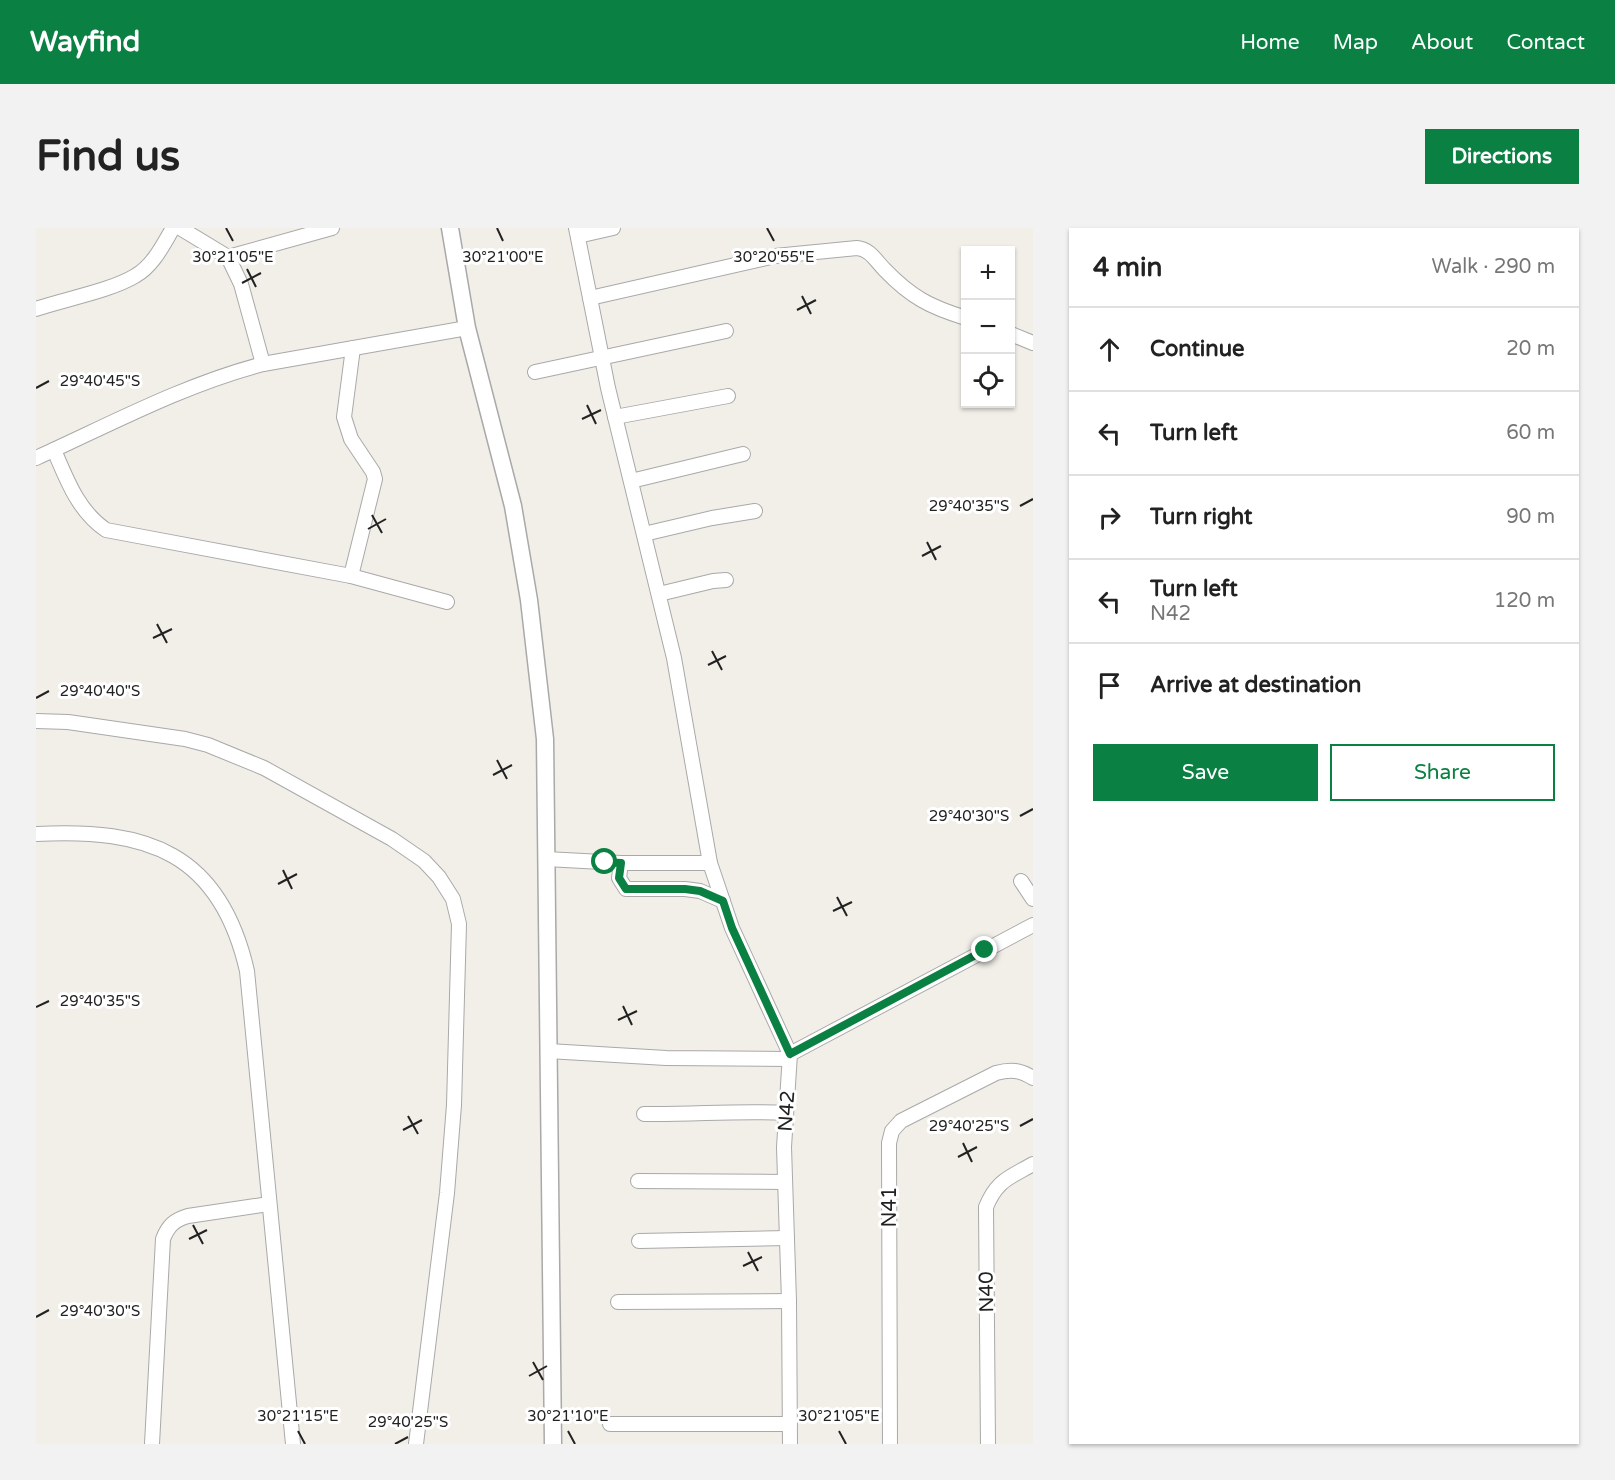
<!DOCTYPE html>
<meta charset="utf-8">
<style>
:root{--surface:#fff;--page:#f2f2f2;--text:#222;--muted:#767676;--line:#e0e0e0;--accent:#0b8043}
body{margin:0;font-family:"Varela Round",sans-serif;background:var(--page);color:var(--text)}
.controls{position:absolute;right:18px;top:18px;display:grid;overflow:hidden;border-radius:0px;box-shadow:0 2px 4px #0004}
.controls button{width:54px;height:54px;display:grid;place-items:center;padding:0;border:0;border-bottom:2px solid var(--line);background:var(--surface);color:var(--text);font:30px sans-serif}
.stop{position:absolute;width:18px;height:18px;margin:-14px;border:4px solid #0b8043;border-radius:50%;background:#fff}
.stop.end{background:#0b8043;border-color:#fff;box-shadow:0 2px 6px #0008}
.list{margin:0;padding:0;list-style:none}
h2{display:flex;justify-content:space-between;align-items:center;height:78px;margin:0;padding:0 24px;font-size:26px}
h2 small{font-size:20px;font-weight:400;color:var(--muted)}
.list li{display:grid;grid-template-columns:39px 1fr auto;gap:18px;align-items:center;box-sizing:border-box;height:84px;padding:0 24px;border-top:2px solid var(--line)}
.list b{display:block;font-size:22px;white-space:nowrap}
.list p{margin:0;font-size:20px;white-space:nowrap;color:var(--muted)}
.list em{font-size:20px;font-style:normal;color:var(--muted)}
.actions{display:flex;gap:12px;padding:18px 24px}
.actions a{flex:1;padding:14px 0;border:2px solid var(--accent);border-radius:0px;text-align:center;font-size:21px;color:var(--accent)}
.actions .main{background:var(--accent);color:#fff}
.icon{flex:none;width:33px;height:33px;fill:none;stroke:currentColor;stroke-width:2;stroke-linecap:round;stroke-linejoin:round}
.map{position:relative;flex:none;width:997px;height:1216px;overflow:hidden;border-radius:0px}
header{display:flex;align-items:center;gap:36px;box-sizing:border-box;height:84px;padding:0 30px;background:var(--accent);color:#fff}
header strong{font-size:28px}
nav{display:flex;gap:33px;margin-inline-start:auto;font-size:21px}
.intro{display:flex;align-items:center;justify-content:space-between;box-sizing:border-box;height:144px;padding:0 36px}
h1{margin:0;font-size:42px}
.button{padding:15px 27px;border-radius:0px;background:var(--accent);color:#fff;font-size:21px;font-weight:700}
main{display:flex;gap:36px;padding:0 36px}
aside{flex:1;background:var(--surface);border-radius:0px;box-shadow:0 2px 4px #0004}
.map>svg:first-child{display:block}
</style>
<header>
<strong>Wayfind</strong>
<nav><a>Home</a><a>Map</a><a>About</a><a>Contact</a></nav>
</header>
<div class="intro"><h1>Find us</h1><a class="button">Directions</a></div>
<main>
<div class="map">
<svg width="997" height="1216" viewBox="0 0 997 1216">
<rect width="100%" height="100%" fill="#f2efe9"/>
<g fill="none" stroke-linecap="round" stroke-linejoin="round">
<!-- minor casing -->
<g stroke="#a9a9a9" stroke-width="16">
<g id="minor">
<polyline points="144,0 192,29 205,56 227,136"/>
<polyline points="540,0 572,160 638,430 674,635 696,700 754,826"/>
<polyline points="542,8 577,0"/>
<polyline points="192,29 296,0"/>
<path d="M 554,70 L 739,28 L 821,20 C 834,21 840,33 849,42 C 875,69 894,79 930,90"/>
<path d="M 0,81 C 29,71 74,63 99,48 C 117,38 127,17 137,0"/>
<polyline points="975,106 997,115"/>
<polyline points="499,144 690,103"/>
<polyline points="579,189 692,168"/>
<path d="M 18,222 C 31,252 42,283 70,302 L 315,348 L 411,374"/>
<path d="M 0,230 C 75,196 147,157 227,136 L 431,100"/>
<polyline points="595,253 707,226"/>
<polyline points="608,306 676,290 719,283"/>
<polyline points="315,348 339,251 337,244 315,211 308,189 317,120"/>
<polyline points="623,366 677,353 690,352"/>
<polyline points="0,493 32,494 149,511 172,517 228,540 356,611 388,633 403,649 417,671 423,696 418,877 411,965 380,1216"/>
<path d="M 0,606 C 112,600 184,625 211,743 L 257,1216"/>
<polyline points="510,631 585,635 674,635"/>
<polyline points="585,635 583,650 590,661 649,661 664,663 687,673"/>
<polyline points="985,653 997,671"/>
<polyline points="512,823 630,830 753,831"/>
<path d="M 608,886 C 656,887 703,882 750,885"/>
<polyline points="602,953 749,954"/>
<polyline points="603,1013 751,1010"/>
<polyline points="582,1074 753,1073"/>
<polyline points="574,1196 754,1196"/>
<path d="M 116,1216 L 127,1011 C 132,998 138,992 152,988 L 233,976"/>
<polyline points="754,1216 753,1073 748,919 754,826 997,697"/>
<path d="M 854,1216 L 853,915 L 856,903 L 865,893 L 960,845 C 975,841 984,842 997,850"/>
<path d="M 952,1216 L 950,979 C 961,952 973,950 997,936"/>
</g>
</g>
<!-- tertiary casing -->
<g stroke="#a9a9a9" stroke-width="19">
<polyline id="tertiary" points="414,0 431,100 477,278 493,372 509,511 517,1216"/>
</g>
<!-- minor -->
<use href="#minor" stroke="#fff" stroke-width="14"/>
<!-- tertiary -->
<use href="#tertiary" stroke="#fff" stroke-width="16"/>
</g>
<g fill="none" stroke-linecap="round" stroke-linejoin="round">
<!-- route -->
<polyline stroke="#0b8043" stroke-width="8" points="569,634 585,635 583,650 590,661 649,661 664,663 687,673 696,700 754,826 949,722"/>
</g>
<!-- ticks -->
<path fill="none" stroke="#222" stroke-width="2" d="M 190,0 L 197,13M 461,0 L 467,13M 731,0 L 738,13M 211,41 L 220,59M 206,55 L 225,45M 766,68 L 775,86M 761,82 L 780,72M 0,160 L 13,153M 551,177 L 560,196M 546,191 L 565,182M 984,278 L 997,271M 336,287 L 346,305M 332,301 L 350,291M 891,314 L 900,332M 886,328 L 905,318M 121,396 L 131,415M 117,410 L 136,401M 676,423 L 686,442M 672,437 L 690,428M 0,470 L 13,463M 461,532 L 471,551M 457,547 L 476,537M 984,588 L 997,581M 247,642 L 256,661M 242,656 L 261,646M 801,669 L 811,688M 797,683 L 816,674M 587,778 L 596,797M 0,779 L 13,773M 582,792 L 601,783M 372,888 L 382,906M 984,898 L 997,891M 367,902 L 386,892M 927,915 L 936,934M 922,929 L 941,919M 157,997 L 167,1016M 153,1011 L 171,1002M 712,1024 L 722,1043M 707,1038 L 726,1029M 0,1089 L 13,1082M 497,1134 L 507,1152M 493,1148 L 511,1138M 262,1203 L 269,1216M 532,1203 L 539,1216M 803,1203 L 810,1216M 359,1216 L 372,1209"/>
<g text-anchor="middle" stroke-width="6" stroke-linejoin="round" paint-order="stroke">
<!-- street labels -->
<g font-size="20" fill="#222" stroke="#fff">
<text transform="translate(750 883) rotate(-86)" y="7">N42</text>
<text transform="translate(853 979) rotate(-90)" y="7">N41</text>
<text transform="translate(950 1064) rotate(-91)" y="7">N40</text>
</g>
</g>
<g font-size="15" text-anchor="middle" fill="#222" stroke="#fff" stroke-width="6" stroke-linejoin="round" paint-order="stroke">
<text x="197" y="34">30°21'05"E</text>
<text x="467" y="34">30°21'00"E</text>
<text x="738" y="34">30°20'55"E</text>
<text x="64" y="158">29°40'45"S</text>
<text x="933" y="283">29°40'35"S</text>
<text x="64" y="468">29°40'40"S</text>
<text x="933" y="593">29°40'30"S</text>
<text x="64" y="778">29°40'35"S</text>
<text x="933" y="903">29°40'25"S</text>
<text x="64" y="1088">29°40'30"S</text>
<text x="262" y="1193">30°21'15"E</text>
<text x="532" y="1193">30°21'10"E</text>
<text x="803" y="1193">30°21'05"E</text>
<text x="372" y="1199">29°40'25"S</text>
</g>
</svg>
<div class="controls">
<button>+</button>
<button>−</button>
<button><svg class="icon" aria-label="locate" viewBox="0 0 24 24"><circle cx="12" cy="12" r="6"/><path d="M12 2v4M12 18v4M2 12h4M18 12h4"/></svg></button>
</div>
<div class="stop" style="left:569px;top:634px"></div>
<div class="stop end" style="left:949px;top:722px"></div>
</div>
<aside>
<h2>4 min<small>Walk · 290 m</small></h2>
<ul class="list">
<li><svg class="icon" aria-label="ahead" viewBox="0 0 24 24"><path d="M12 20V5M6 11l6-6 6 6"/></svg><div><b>Continue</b></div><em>20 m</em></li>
<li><svg class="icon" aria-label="left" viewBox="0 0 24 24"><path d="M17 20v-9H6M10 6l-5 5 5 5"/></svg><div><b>Turn left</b></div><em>60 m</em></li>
<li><svg class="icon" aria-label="right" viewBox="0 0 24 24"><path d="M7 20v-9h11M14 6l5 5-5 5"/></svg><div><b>Turn right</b></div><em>90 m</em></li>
<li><svg class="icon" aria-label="left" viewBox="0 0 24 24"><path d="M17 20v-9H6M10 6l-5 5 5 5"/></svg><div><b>Turn left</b><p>N42</p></div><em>120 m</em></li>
<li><svg class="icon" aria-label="arrive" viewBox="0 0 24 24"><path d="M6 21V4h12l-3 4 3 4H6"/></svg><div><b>Arrive at destination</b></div></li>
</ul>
<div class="actions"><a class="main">Save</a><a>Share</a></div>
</aside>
</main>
